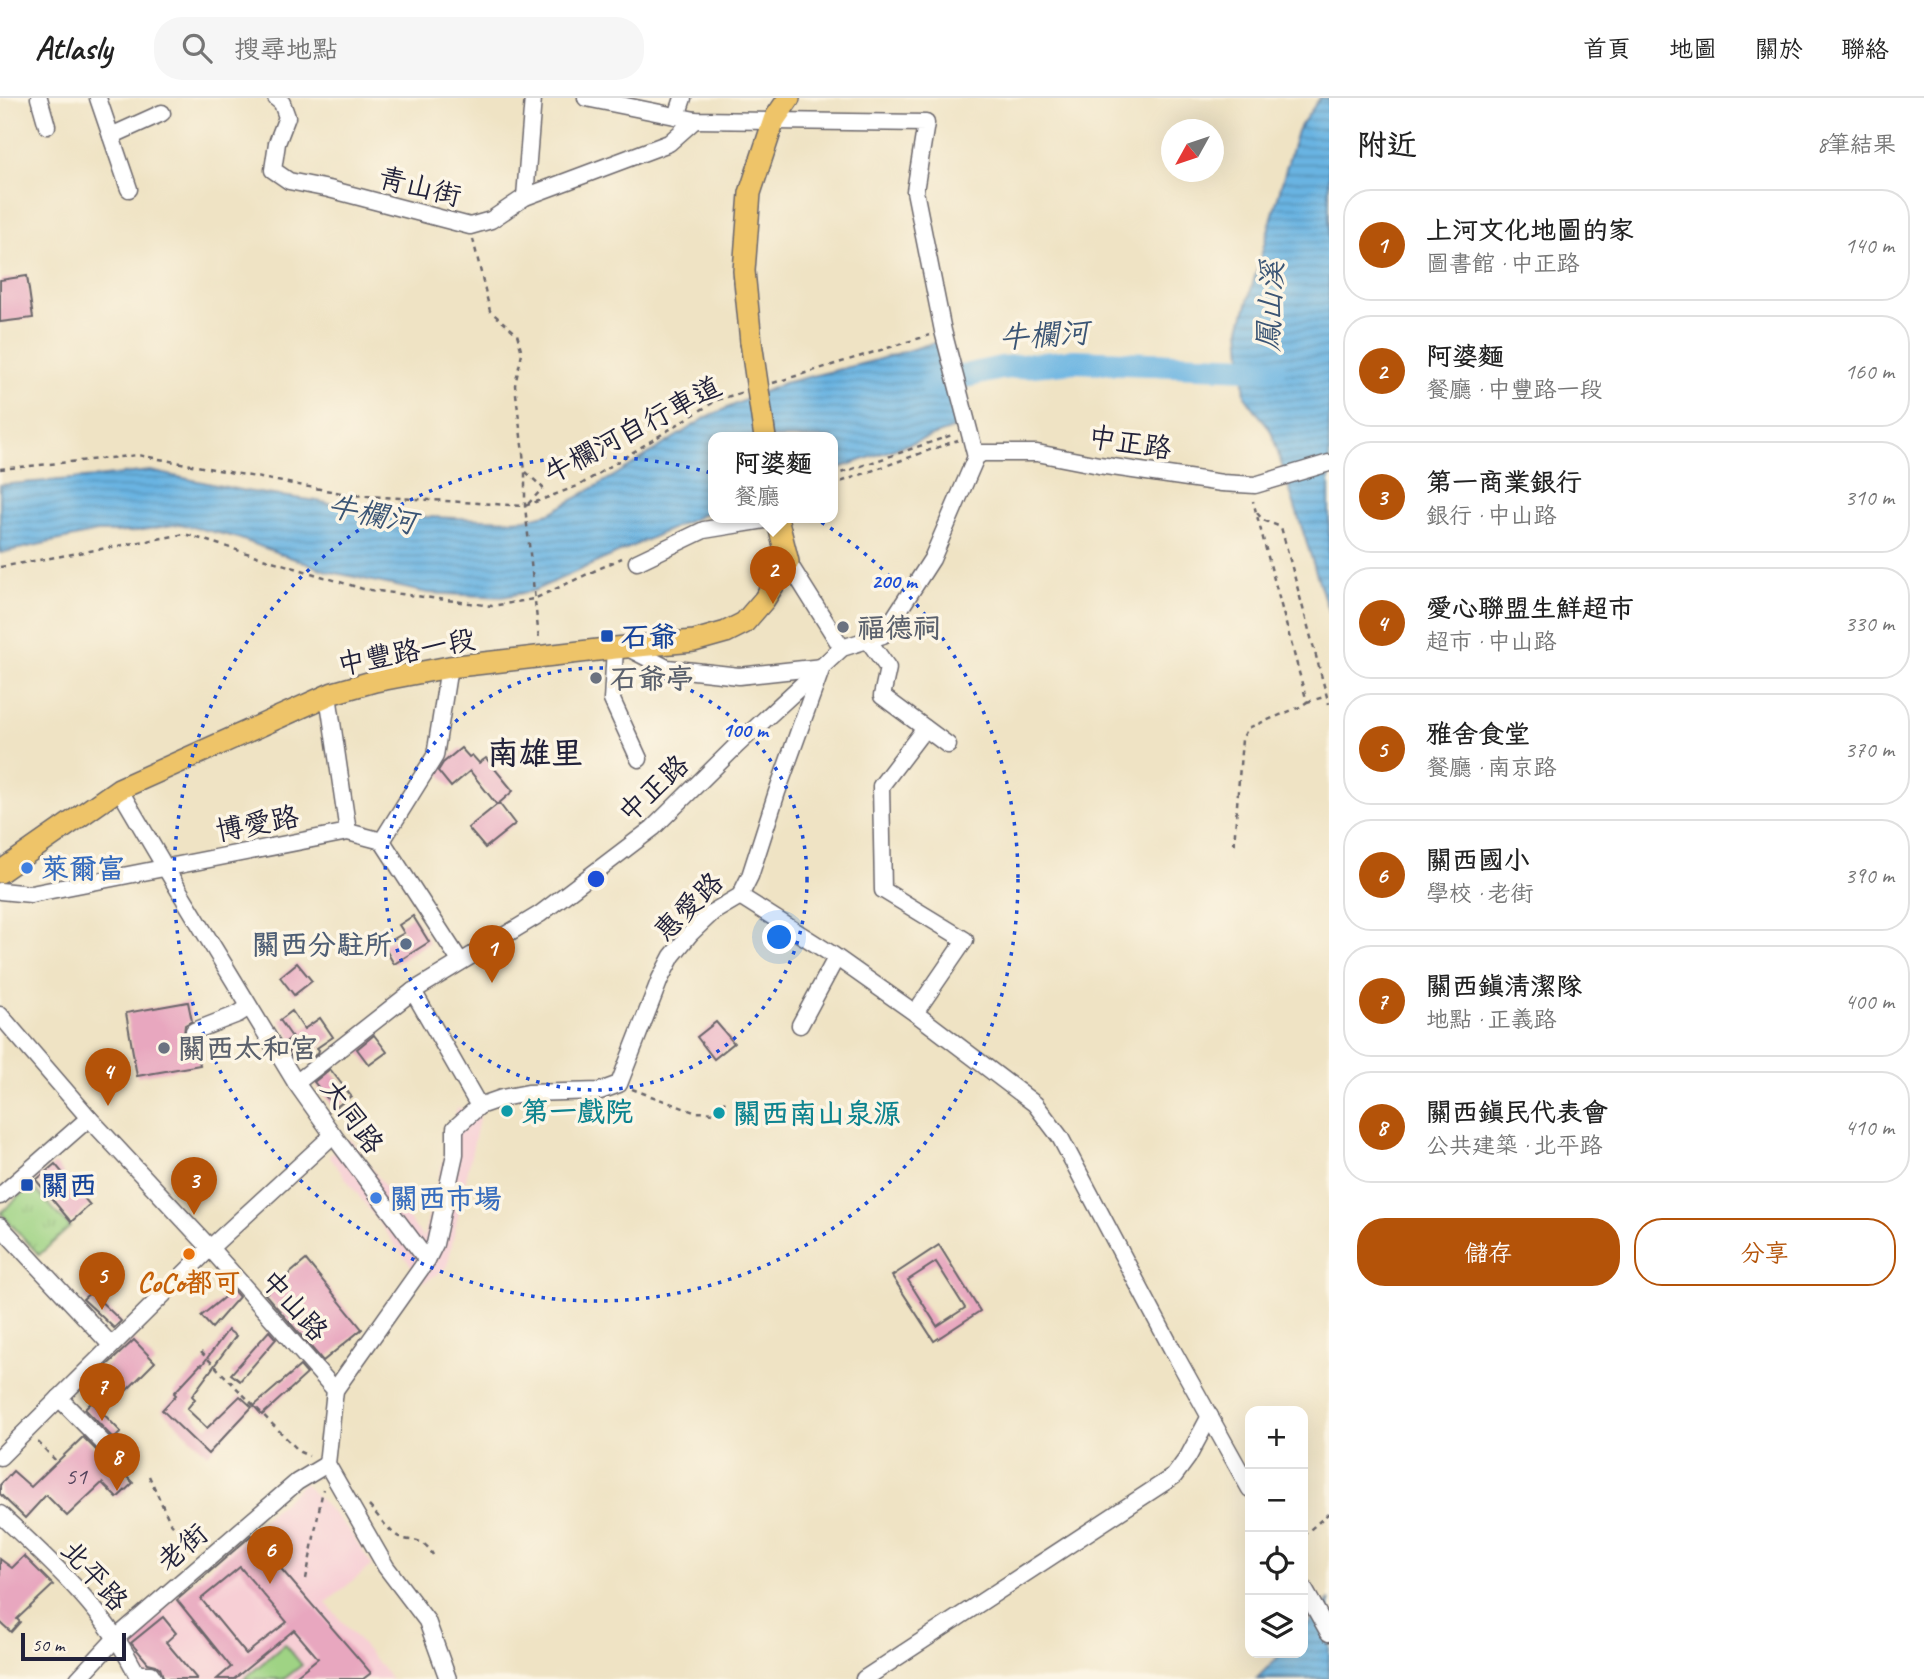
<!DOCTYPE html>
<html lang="zh-TW">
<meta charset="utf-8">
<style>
:root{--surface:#fff;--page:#f6f6f6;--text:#222;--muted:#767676;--line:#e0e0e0;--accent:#b45309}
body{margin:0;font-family:Caveat,"LXGW WenKai TC",sans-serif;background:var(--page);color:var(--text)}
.controls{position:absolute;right:21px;bottom:21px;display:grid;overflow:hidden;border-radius:14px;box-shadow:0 7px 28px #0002}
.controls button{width:63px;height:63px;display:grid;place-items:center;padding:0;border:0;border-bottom:2px solid var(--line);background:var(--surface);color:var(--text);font:35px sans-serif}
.compass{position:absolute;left:1161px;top:21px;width:63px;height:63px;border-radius:50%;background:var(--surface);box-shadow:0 7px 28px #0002;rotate:230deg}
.scale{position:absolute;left:21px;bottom:18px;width:105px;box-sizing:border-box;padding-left:7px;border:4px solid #22223b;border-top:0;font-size:19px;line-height:24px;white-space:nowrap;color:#22223b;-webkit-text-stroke:5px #fcf5e5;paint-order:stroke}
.you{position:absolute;left:780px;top:840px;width:24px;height:24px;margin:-18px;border:5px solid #fff;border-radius:50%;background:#1a73e8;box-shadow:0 0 0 10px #1a73e833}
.badge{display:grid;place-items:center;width:46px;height:46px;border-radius:50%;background:var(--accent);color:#fff;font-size:23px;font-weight:700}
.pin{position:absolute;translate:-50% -58px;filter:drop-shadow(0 2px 4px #0008)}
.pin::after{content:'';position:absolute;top:37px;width:24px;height:21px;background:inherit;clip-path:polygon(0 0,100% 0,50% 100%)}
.popup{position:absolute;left:708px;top:334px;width:130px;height:91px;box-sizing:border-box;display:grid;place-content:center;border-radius:14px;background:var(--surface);filter:drop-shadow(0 2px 5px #0005);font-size:23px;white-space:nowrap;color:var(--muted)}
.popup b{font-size:26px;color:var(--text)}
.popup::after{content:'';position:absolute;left:50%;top:100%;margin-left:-14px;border:14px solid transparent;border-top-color:var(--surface)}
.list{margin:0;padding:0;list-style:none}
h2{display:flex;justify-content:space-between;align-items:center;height:91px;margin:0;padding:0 28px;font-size:30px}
h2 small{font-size:23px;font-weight:400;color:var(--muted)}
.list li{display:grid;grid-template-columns:46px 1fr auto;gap:21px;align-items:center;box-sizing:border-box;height:112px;margin:0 14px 14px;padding:0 14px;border:2px solid var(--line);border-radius:28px}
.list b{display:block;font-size:26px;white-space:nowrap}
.list p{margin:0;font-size:23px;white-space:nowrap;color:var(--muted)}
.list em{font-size:23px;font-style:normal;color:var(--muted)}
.actions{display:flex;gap:14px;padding:21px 28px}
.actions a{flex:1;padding:16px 0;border:2px solid var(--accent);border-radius:28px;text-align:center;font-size:24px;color:var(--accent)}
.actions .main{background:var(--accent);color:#fff}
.icon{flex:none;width:38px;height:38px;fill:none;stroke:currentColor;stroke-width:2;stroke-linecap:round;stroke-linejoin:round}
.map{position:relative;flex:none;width:1329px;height:1581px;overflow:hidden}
header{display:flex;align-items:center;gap:42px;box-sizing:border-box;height:98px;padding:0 35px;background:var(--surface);border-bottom:2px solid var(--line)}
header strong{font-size:33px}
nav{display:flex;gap:38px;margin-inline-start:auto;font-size:24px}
.search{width:490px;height:63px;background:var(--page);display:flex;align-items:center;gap:18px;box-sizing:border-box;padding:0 24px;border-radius:28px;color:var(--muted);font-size:26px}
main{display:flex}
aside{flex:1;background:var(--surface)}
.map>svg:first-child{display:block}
</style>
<header>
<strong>Atlasly</strong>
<div class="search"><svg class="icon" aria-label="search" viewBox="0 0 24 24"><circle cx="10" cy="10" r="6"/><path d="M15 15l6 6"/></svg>搜尋地點</div>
<nav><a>首頁</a><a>地圖</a><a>關於</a><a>聯絡</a></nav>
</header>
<main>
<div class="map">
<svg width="1329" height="1581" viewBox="0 0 1329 1581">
<defs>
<pattern id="park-tufts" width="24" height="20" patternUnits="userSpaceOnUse" patternTransform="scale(1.75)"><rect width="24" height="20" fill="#9fd384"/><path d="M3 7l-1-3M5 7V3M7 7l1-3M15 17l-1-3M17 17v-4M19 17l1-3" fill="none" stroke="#89b573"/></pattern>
<pattern id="water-rules" width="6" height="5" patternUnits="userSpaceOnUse" patternTransform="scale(1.75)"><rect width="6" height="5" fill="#69b4e2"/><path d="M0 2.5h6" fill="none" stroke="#5692b8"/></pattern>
</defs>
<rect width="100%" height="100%" fill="#fcf5e5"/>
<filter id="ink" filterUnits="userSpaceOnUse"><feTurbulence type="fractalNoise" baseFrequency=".0143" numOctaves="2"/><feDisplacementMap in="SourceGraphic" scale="14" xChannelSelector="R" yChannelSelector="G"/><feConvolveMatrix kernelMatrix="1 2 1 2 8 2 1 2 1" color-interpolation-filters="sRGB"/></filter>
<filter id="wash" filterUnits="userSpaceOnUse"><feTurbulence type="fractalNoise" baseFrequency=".00686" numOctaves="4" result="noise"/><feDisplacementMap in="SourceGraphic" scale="28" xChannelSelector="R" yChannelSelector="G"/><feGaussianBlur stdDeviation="1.57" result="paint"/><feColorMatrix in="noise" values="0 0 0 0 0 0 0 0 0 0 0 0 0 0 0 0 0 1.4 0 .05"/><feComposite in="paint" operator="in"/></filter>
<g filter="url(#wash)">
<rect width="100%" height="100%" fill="#efe3c4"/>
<!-- built -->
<g fill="#f7cfd5">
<polygon points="457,1010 480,1016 447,1169 424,1185 329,1058 350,1041 423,1140"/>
<polygon points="304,1385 348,1431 372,1467 326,1505 392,1581 146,1581 128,1542"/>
</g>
<!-- park -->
<polygon fill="url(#park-tufts)" stroke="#607a60" stroke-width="2" points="31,1087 70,1129 39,1157 1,1115"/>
<!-- garden -->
<polygon fill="#9fd384" stroke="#607a60" stroke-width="2" points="285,1546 302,1567 284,1581 244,1581"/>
<!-- water -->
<g fill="url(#water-rules)" stroke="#466b8e" stroke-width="2">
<polygon points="1320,0 1329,0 1329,515 1271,333 1245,298 1240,230 1297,33"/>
<polygon points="943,242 964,327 833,372 832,340 714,340 713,412 533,493 502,499 428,495 327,473 235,439 180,426 130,434 97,434 0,455 0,387 96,379 150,373 245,393 317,403 398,418 512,422 526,421 550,415 617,376 707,319 784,285 873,263"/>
<polygon points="1329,1502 1329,1581 1256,1581 1282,1555 1303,1555 1303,1532"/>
</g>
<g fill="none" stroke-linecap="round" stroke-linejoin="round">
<!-- river -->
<polyline stroke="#69b4e2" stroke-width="24" points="932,287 938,284 1001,270 1074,263 1274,271"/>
</g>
<g id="blocks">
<!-- building -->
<g fill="#e8a7bf" fill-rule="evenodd">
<polygon points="27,178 33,220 0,224 0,182"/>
<polygon points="461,650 469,659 472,657 479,665 486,660 513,693 497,707 470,673 451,689 438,673 443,665"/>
<polygon points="499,705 515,726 485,750 468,730"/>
<polygon points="413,818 429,844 394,866 383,847 404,835 399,827"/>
<polygon points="297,865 312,883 294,897 280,879"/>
<polygon points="188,904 192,923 185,927 184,936 188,942 195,943 200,967 137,978 126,915"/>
<polygon points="292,913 304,931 320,920 333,939 317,950 319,952 318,955 308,962 305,957 295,964 284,945 292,939 280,922"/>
<polygon points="716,924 734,945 714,961 697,939"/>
<polygon points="374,937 387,954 369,967 357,951"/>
<polygon points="330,971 351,998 335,1010 314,984"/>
<polygon points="55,1066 90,1107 71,1124 36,1082"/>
<path d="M 939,1147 L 980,1213 L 934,1243 L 892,1178 ZM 936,1164 L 965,1210 L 937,1228 L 908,1182 Z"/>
<polygon points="306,1162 362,1231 323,1263 265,1196"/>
<polygon points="233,1192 239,1199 212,1230 201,1218"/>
<polygon points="91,1194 121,1223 114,1230 83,1201"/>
<polygon points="228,1232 236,1238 192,1298 195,1301 187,1311 207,1330 240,1298 252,1309 208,1356 162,1312 176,1297 174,1295 201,1266 202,1267"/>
<polygon points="269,1233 276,1241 240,1283 231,1276"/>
<polygon points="134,1242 155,1264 124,1295 101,1273"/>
<polygon points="300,1268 307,1276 262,1317 254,1308"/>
<polygon points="92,1304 121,1334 114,1341 85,1311"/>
<polygon points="83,1339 119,1375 126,1378 133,1385 117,1400 102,1385 67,1418 46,1397 25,1420 0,1396 0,1387 13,1373 31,1389"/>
<path d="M 252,1437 L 371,1575 L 363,1581 L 292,1581 L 318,1560 L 294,1532 L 234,1581 L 217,1581 L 231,1569 L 177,1502 ZM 240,1469 L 287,1524 L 246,1556 L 201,1501 Z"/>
<polygon points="24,1458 53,1487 17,1521 20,1524 11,1534 0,1524 0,1461 12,1470"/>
<polygon points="163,1519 176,1535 166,1544 197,1581 164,1581 160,1570 156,1567 148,1565 131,1545"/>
</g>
</g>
</g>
<g filter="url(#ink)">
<use href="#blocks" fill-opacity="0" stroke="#6a666b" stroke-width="2"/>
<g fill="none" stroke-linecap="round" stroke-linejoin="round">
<!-- minor casing -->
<g stroke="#6a666b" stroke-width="19">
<g id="minor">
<polyline points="39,0 47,28"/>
<polyline points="98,0 129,91"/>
<polyline points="276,0 282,5 287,19 277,45 273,72 289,83 329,91 470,128 491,122 525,99 669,45 695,22"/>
<polyline points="586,0 695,22 926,25 915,93 943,233 976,359"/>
<polyline points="677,18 683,0"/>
<polyline points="111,38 162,15"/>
<polyline points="525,99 533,0"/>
<polyline points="637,464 704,432 777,420"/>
<polyline points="788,464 842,550"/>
<polyline points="868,542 888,570 882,598 948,647"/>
<polyline points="615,550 612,602 639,661"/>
<polyline points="328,597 348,734"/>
<polyline points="119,691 178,791 296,985 333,1037 427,1162"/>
<polyline points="382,743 435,658 449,569"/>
<polyline points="0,793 31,796 348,734 382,743 460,863"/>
<polyline points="740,798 833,857 915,915 1035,1006 1060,1039 1172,1251 1250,1391"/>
<polyline points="413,893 479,1008 502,1000 528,995 600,993 619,986 660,881 672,858 690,836 713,814 740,798 750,778 777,694 822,569 739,578 667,570 626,549"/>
<polyline points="915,915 965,842 883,792 881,688 925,630"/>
<polyline points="0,917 89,1020 210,1150 335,1292 327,1366 386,1469 427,1523 448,1581"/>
<polyline points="800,927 836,860"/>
<polyline points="194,933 238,916 249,909"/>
<polyline points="296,985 413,893 540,816 653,730 737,647 842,550 883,537 932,461 973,366 976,359 982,355 1037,355 1099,367 1222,385 1255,387 1329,365"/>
<polyline points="0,1098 89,1020"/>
<polyline points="0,1128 111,1247"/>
<polyline points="335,1292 427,1162 435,1146 455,1056 455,1030 479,1008"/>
<polyline points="59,1300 126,1368"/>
<polyline points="0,1359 210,1150 333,1037"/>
<path d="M 0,1416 C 52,1464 109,1516 139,1581"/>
<polyline points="1303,1489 1329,1535"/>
<polyline points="137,1576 151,1576 154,1581"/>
<polyline points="78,1581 116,1540 297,1384 327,1366"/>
<polyline points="864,1581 1174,1378 1188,1359 1210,1318"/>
</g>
</g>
<!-- major casing -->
<g stroke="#6a666b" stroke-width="24">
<g id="major">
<polyline points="751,244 744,173 750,95 774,22 789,0"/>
<polyline points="0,774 119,691 333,595 375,583 449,569 615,550 694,543 726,534 744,525 764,502 788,464 777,420"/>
</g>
</g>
<!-- path -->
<g stroke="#6a666b" stroke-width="2.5" stroke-dasharray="5 5" stroke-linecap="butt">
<polyline points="473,141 490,213 517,236 522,255 515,287 525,373 525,408 539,541"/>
<polyline points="773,285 930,237"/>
<polyline points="0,371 138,357 352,397 525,408 580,387 717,302 743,294"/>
<polyline points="526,374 543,390 528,406"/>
<polyline points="832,378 955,336"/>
<polyline points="832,387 958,342"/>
<polyline points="1257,415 1263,422 1281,429 1329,606"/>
<polyline points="0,469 185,436 363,491 492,508 534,501 622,460"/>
<polyline points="1307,604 1327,598"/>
<polyline points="1234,747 1242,641 1248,630 1300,609 1307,604 1253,403"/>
<polyline points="632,991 694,1014 719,1015 725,1002"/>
<polyline points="201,1254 300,1354 309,1358"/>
<polyline points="38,1344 57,1364"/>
<polyline points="149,1378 170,1424 197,1452"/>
<path d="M 369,1408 C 378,1417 386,1430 396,1437 C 409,1447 421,1435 433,1457"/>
<polyline points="1303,1438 1329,1415"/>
<polyline points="306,1481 323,1391"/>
</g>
<!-- minor -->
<use href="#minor" stroke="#fff" stroke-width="16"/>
<!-- major -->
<use href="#major" stroke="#eec469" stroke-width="21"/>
<!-- major-bridge casing -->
<g stroke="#6a666b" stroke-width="24" stroke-linecap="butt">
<polyline id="major-bridge" points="751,244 765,340"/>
</g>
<!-- major-bridge -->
<use href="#major-bridge" stroke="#eec469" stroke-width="21"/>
</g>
</g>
<!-- distance rings -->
<g fill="none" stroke="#1d4ed8" stroke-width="3.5" stroke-dasharray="3.5 7">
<circle cx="596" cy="781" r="211"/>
<circle cx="596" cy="781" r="422"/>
</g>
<!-- markers -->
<g fill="#6b7280" stroke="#fcf5e5" stroke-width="2.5">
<circle cx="843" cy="529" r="7"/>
<circle cx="596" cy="580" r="7"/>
<circle cx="164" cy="950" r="7"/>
</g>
<g fill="#1a4fb4" stroke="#fcf5e5" stroke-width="2.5">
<rect x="600" y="531" width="14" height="14" rx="3.5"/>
<rect x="20" y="1080" width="14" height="14" rx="3.5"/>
</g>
<g fill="#3f7fe0" stroke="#fcf5e5" stroke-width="2.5">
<circle cx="27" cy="770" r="7"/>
<circle cx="376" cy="1100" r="7"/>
</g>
<circle fill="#5c6f8a" stroke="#fcf5e5" stroke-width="2.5" cx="406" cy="846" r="7"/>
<g fill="#0f9aa8" stroke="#fcf5e5" stroke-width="2.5">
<circle cx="507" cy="1013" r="7"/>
<circle cx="719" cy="1015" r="7"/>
</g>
<circle fill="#e8710a" stroke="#fcf5e5" stroke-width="2.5" cx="189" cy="1156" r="7"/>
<g text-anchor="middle" stroke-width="7" stroke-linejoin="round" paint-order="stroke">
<!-- number labels -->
<g font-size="24" fill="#54435c">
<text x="76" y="1386">51</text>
</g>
<!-- street labels -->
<g font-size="28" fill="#22223b" stroke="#fcf5e5">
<text transform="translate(420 88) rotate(14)" y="10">青山街</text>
<text transform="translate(632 331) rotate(-28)" y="10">牛欄河自行車道</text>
<text transform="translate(1130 344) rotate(9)" y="10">中正路</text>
<text transform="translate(406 553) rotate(-11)" y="10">中豐路一段</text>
<text transform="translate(653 690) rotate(-43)" y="10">中正路</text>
<text transform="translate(257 725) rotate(-11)" y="10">博愛路</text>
<text transform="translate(688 808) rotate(-45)" y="10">惠愛路</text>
<text transform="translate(353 1018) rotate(54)" y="10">大同路</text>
<text transform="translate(295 1207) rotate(48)" y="10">中山路</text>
<text transform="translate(182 1449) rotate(-41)" y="10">老街</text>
<text transform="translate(95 1477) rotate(48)" y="10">北平路</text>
</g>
<!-- worship labels -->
<g font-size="28" font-weight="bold" fill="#5b616d" stroke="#fcf5e5" text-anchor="start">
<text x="857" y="539">福德祠</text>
<text x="610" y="590">石爺亭</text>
<text x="178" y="960">關西太和宮</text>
</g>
<!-- transit labels -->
<g font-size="28" font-weight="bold" fill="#164399" stroke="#fcf5e5" text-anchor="start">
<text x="621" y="548">石爺</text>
<text x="41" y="1097">關西</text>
</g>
<!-- shop labels -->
<g font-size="28" font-weight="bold" fill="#366cbe" stroke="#fcf5e5" text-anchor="start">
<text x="41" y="780">萊爾富</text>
<text x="390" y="1110">關西市場</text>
</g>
<!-- service labels -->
<g font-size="28" font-weight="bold" fill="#4e5e75" stroke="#fcf5e5" text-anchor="end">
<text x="392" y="856">關西分駐所</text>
</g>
<!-- culture labels -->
<g font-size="28" font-weight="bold" fill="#0d838f" stroke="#fcf5e5" text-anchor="start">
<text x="521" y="1023">第一戲院</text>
<text x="733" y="1025">關西南山泉源</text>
</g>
<!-- food labels -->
<g font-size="28" font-weight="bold" fill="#c56008" stroke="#fcf5e5">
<text x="189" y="1194">CoCo都可</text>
</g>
<!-- water labels -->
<g font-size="30" font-style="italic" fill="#3b5575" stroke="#fcf5e5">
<text transform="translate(1270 208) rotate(-87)" y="10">鳳山溪</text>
<text transform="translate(1044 237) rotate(-4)" y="10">牛欄河</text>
<text transform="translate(372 416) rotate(12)" y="10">牛欄河</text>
</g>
<!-- quarter labels -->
<g font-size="32" font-weight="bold" fill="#22223b" stroke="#fcf5e5">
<text x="535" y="666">南雄里</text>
</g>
</g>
<circle cx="596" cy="781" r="10" fill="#1d4ed8" stroke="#fcf5e5" stroke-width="3.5"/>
<g font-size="21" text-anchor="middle" font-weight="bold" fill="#1d4ed8" stroke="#fcf5e5" stroke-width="7" stroke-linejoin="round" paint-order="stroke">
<text x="894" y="490">200 m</text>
<text x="745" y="639">100 m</text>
</g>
</svg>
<div class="controls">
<button>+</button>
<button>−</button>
<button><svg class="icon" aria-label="locate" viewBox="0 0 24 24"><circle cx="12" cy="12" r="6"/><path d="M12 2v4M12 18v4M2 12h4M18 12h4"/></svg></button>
<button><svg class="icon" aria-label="layers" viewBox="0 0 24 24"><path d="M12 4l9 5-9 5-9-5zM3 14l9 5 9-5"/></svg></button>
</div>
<svg class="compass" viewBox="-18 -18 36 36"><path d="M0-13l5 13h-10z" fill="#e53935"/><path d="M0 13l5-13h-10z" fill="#767676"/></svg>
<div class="scale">50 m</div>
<div class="you"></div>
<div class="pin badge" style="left:492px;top:885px">1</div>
<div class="pin badge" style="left:773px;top:506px">2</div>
<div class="popup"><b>阿婆麵</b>餐廳</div>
<div class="pin badge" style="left:194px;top:1117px">3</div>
<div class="pin badge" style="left:108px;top:1008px">4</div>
<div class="pin badge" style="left:102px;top:1212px">5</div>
<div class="pin badge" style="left:270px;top:1486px">6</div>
<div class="pin badge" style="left:102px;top:1323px">7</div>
<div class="pin badge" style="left:117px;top:1393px">8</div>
</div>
<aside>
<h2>附近<small>8筆結果</small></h2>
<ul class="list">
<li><span class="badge">1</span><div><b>上河文化地圖的家</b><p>圖書館 · 中正路</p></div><em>140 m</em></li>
<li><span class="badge">2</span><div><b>阿婆麵</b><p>餐廳 · 中豐路一段</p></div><em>160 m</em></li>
<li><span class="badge">3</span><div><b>第一商業銀行</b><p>銀行 · 中山路</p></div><em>310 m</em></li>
<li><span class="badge">4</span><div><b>愛心聯盟生鮮超市</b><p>超市 · 中山路</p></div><em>330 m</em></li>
<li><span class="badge">5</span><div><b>雅舍食堂</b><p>餐廳 · 南京路</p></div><em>370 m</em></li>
<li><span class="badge">6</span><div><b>關西國小</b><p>學校 · 老街</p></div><em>390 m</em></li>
<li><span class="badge">7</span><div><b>關西鎮清潔隊</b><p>地點 · 正義路</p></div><em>400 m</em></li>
<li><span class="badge">8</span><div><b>關西鎮民代表會</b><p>公共建築 · 北平路</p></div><em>410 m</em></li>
</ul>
<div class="actions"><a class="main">儲存</a><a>分享</a></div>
</aside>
</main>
